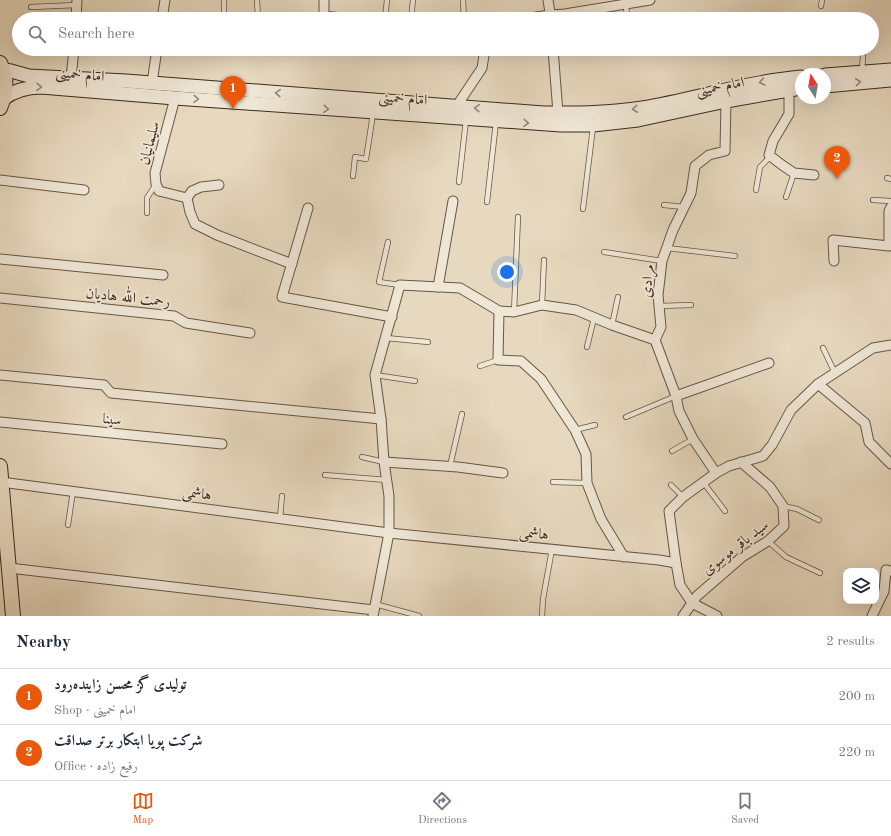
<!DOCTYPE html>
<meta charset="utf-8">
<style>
:root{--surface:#fff;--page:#f2f2f3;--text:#1f2937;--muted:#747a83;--line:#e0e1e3;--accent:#ea580c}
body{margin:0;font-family:"Old Standard TT",Amiri,serif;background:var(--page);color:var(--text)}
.controls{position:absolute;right:12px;bottom:12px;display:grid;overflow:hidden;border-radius:8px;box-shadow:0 4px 16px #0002}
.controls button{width:36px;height:36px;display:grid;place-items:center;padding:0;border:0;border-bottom:1px solid var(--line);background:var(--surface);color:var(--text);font:20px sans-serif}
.compass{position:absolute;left:795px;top:68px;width:36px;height:36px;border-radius:50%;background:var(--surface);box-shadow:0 4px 16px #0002;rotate:349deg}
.you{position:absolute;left:507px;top:272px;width:14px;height:14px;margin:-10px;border:3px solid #fff;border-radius:50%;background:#1a73e8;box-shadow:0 0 0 6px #1a73e833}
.badge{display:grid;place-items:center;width:26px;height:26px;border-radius:50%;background:var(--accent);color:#fff;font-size:13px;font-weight:700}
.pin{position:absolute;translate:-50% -33px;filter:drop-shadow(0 1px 2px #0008)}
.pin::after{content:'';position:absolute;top:21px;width:14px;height:12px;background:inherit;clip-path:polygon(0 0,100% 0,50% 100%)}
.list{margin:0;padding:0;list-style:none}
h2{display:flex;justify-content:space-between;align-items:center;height:52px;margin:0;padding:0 16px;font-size:17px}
h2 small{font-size:13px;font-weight:400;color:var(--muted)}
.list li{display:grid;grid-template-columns:26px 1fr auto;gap:12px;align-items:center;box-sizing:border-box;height:56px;padding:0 16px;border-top:1px solid var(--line)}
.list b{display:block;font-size:15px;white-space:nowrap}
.list p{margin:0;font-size:13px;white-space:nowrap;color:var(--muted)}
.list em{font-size:13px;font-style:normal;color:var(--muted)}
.icon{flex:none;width:22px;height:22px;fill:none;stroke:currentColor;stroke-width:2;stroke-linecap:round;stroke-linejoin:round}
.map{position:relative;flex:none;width:891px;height:616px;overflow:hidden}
.search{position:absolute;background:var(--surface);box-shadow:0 4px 16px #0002;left:12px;right:12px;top:12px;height:44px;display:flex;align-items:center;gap:10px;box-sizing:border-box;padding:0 14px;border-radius:22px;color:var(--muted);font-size:15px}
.sheet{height:164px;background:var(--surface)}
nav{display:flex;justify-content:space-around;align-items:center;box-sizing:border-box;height:56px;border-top:1px solid var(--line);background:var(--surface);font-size:11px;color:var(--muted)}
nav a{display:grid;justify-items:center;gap:2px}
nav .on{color:var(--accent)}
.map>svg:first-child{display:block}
</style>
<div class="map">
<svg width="891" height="616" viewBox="0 0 891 616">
<rect width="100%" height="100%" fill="#e7d9bf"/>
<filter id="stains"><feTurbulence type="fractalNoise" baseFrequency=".005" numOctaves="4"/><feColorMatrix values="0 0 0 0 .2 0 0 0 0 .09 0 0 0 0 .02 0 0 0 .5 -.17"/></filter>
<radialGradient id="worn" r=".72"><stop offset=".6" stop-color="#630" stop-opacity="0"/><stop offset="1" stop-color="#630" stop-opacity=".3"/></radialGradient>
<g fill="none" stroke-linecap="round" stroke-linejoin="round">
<!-- service casing -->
<g stroke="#675645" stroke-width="6">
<g id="service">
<polyline points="224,0 224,19"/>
<polyline points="257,0 258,18"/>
<polyline points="463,0 464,19"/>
<polyline points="626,4 627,19"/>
<polyline points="821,6 822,0"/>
<polyline points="31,7 77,5"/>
<polyline points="385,19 387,0"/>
<polyline points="411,19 413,0"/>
<polyline points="862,71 863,56"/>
<polyline points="353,176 355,157 366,159 373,114"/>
<polyline points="887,178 891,179"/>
<polyline points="459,182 466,120"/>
<polyline points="756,190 760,167 771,156"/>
<polyline points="786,197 794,173"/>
<polyline points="873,200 891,201"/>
<polyline points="487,202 496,122"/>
<polyline points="664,205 684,207"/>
<polyline points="583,209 593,127"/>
<polyline points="147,213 147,198 156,184"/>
<polyline points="388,242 379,282 400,285"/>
<polyline points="667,248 735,256"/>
<polyline points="604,252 662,261"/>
<polyline points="542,305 544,260"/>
<polyline points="659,306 691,305"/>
<polyline points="514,312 518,217"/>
<polyline points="612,325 618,297"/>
<polyline points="386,338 428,342"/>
<polyline points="587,347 594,318"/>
<polyline points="823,348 835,373"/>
<polyline points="480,366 498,360"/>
<polyline points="375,375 415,381"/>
<polyline points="626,417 676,396"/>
<polyline points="575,430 595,425"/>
<polyline points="672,451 693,439"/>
<polyline points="362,457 384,462"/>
<polyline points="450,466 462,414"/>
<polyline points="325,475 387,480"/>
<polyline points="553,482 587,483"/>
<polyline points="703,482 725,511"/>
<polyline points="671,485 683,497"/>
<polyline points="783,506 797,509 819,520"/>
<polyline points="280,518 282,496"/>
<polyline points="68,525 73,491"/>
<polyline points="768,541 786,557 820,573"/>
<polyline points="375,604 419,616"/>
<polyline points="542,616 543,599 552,549"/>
</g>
</g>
<!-- minor casing -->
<g stroke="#675645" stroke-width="11">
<g id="minor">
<polyline points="324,0 324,16 351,19"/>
<polyline points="548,0 551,19"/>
<polyline points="76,19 77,0"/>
<polyline points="162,19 165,0"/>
<polyline points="523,19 550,15 565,14 650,0"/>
<polyline points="553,49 558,113"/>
<polyline points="71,78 74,49"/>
<polyline points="152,83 157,49"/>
<polyline points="789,90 789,114 773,141 769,155 782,165 794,173 814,175"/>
<polyline points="175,98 155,173 156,184 159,191 187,198"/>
<polyline points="456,107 482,68 485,49"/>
<polyline points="0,180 84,190"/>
<polyline points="219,185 201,187 192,191 187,198 190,212 195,224 217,235 292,264"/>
<polyline points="308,208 282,297 392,317"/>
<polyline points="0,259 163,275"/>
<polyline points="834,261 833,240 889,246 889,211 891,207"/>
<polyline points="438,287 453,201"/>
<polyline points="0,298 174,316 186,323 250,333"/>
<polyline points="499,311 498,360 521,361 541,379 575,430 586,454 587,483 601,519 624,557"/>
<polyline points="0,375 104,385 111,393 381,419"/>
<polyline points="818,384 865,423 869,442 891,464"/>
<polyline points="676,396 769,363"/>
<polyline points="0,422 222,444"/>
<polyline points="384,462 458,467 503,473"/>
<polyline points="716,473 693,439 679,411 676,396 655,340 661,327 658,295 662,261 673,230 691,193 695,166 709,155 725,151 726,101"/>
<polyline points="1,482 389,533 659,560 676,563"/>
<polyline points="9,568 374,610"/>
<polyline points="373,616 389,533 389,496 384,462 381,419 375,375 400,285 460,288 499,311 514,312 542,305 576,310 612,325 655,340"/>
<polyline points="683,616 697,596 742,557 768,541 784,526 783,506 770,487 741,462"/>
<polyline points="717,616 692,603 680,585 676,563 669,511 683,497 716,473 729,466 763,456 772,445 791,410 818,384 873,348 891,345"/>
<polyline points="872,616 884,591 886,570 891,571"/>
</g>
</g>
<!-- secondary casing -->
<g stroke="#3c2a1c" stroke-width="15">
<g id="secondary">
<path d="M 4,70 L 11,71 L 29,76 L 126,81 L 544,113 C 577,113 610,113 642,108 C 695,99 747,82 801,77"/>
<polyline points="825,75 891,70"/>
<polyline points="825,86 891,80"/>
<path d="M 3,99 C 15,90 27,87 41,87 L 175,98 L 561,125 L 593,125 L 638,120 L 726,101 L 801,88"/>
</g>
</g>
<!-- primary casing -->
<g stroke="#3c2a1c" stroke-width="16">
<g id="primary">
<path d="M 0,63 C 8,78 7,92 0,108"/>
<polyline points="0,466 13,616"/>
</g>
</g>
<!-- service -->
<use href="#service" stroke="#efe6d5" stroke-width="4.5"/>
<!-- minor -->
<use href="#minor" stroke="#efe6d5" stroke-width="9"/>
<!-- secondary -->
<use href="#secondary" stroke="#efe6d5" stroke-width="13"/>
<!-- primary -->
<use href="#primary" stroke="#e7d9bf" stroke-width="14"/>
</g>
<!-- one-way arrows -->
<defs><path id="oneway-chevron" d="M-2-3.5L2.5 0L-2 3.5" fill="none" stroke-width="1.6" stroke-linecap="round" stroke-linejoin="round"/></defs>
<g stroke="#968878">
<use href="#oneway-chevron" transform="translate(762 82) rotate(169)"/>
<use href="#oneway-chevron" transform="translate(858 82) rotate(-6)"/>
<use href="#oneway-chevron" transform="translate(39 87) rotate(1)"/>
<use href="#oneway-chevron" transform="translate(278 93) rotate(-176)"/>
<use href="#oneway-chevron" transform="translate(196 99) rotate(4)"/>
<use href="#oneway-chevron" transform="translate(477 108) rotate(-176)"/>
<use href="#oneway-chevron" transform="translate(326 109) rotate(4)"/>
<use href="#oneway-chevron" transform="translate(635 109) rotate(174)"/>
<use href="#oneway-chevron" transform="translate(526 123) rotate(4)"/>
</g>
<g text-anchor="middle" stroke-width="3.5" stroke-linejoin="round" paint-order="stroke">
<!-- street labels -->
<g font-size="15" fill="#3c2a1c" stroke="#efe6d5">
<text transform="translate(80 74) rotate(5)" y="5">امام خمینی</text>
<text transform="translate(720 86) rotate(-11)" y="5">امام خمینی</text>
<text transform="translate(403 98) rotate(4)" y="5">امام خمینی</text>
<text transform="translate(149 143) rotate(-76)" y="5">سلیمانیان</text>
<text transform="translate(647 281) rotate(-85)" y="5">مرادی</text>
<text transform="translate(128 297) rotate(6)" y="5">رحمت الله هادیان</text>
<text transform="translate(112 419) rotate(6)" y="5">سینا</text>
<text transform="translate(197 493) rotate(7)" y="5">هاشمی</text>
<text transform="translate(534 533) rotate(6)" y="5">هاشمی</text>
<text transform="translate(735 547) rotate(-38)" y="5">سید باقر موسوی</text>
</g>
</g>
<rect width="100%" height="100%" filter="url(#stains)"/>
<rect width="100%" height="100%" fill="url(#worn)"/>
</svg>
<div class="controls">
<button><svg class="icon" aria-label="layers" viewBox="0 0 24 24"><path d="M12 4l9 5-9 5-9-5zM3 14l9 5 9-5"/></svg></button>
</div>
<svg class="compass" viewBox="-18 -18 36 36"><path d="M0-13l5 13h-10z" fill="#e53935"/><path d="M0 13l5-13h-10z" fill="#747a83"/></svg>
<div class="you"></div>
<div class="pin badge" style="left:233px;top:109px">1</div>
<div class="pin badge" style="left:837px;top:179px">2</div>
<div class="search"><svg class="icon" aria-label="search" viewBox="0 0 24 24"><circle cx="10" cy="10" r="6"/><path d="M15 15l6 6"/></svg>Search here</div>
</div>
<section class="sheet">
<h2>Nearby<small>2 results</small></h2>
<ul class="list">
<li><span class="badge">1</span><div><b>تولیدی گز محسن زاینده‌رود</b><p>Shop · امام خمینی</p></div><em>200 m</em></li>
<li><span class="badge">2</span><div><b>شرکت پویا ابتکار برتر صداقت</b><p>Office · رفیع زاده</p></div><em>220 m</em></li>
</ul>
</section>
<nav>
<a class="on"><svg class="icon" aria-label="map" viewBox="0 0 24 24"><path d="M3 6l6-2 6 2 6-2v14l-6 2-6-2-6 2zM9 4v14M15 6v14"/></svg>Map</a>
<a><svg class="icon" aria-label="directions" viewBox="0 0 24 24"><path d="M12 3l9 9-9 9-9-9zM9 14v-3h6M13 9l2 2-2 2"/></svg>Directions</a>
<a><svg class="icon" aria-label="saved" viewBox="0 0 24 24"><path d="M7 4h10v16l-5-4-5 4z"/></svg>Saved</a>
</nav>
